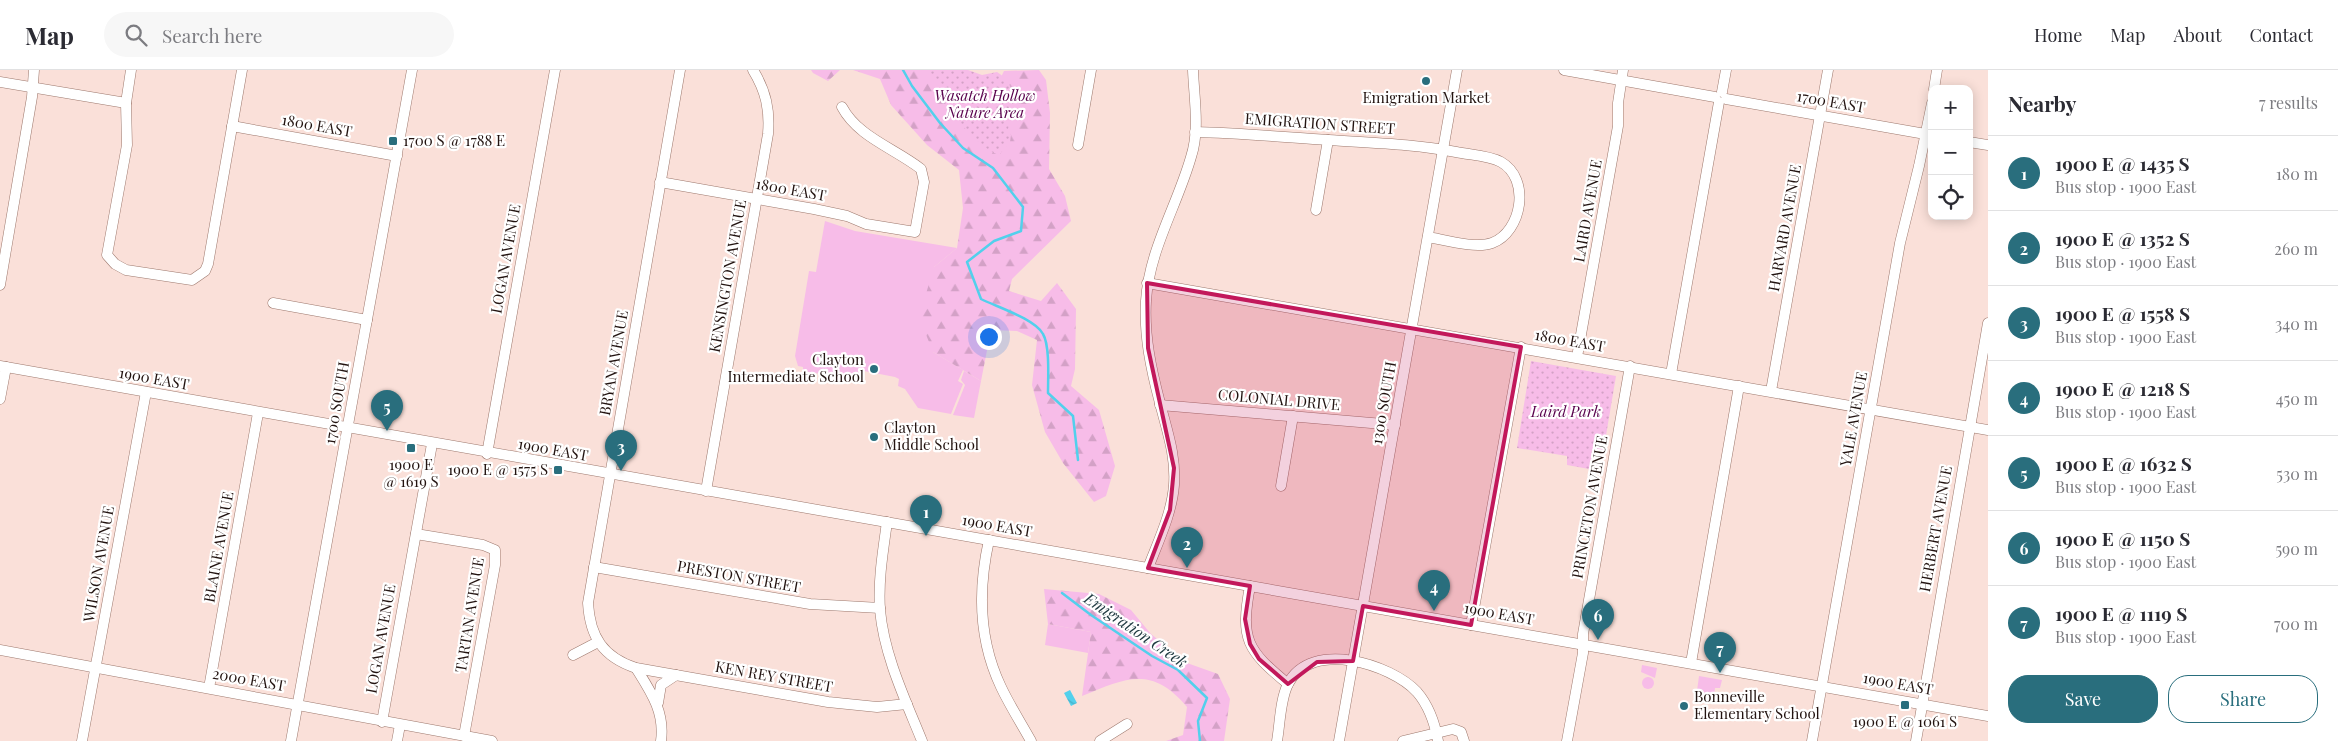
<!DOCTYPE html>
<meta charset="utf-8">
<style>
:root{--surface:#fff;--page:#f7f7f7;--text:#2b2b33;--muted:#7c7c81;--line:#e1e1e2;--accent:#296e7d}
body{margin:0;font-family:"Playfair Display",serif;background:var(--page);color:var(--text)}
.controls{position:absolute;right:15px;top:15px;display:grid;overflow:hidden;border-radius:10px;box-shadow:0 2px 12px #0003}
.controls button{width:45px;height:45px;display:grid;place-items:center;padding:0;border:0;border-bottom:1px solid var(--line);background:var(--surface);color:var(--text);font:25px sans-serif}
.you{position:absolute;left:988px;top:266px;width:18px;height:18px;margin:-12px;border:4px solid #fff;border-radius:50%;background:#1a73e8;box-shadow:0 0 0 8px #1a73e833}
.badge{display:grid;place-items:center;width:32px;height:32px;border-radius:50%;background:var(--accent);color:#fff;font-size:16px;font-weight:700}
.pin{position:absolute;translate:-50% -41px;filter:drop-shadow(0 1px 2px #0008)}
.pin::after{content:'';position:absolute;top:26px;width:18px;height:15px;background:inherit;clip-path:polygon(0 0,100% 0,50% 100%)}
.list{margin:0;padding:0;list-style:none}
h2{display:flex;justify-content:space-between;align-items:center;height:65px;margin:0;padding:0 20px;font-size:21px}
h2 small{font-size:16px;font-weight:400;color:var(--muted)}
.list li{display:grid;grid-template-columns:32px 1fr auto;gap:15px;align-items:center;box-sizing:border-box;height:75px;padding:0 20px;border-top:1px solid var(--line)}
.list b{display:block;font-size:19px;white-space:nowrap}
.list p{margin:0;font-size:16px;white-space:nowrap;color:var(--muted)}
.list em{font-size:16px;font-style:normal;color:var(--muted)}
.actions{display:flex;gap:10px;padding:15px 20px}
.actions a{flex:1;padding:11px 0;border:1px solid var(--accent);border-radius:20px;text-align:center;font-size:18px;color:var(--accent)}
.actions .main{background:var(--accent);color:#fff}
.icon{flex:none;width:28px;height:28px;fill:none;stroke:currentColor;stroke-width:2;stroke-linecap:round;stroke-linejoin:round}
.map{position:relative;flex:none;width:1988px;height:671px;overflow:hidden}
header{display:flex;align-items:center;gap:30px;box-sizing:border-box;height:70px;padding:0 25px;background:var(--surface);border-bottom:1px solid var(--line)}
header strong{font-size:24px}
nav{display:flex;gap:28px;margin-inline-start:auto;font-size:18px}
.search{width:350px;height:45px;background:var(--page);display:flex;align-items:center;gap:12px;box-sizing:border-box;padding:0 18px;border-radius:28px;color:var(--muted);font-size:19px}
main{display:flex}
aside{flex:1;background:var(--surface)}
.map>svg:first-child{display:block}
</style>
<header>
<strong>Map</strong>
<div class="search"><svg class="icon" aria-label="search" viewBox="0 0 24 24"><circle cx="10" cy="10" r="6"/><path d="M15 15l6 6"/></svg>Search here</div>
<nav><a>Home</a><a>Map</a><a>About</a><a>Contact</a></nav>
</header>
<main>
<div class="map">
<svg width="1988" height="671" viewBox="0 0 1988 671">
<defs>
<pattern id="forest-firs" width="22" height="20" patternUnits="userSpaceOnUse" patternTransform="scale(1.25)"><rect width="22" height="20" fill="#f7bce8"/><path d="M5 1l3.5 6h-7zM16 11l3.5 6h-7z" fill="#d3a1c6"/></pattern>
<pattern id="park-dots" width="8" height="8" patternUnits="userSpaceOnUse" patternTransform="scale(1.25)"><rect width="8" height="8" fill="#f7bce8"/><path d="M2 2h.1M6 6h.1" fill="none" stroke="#d3a1c6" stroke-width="1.8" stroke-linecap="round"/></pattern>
<pattern id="water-waves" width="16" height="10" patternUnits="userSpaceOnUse" patternTransform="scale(1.25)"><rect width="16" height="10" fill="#52d0ec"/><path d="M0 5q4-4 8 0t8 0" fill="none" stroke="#47b2c9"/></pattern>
</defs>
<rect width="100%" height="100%" fill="#fae0d9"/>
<!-- green -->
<g fill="#f7bce8">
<polygon points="825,151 855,161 957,178 934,197 933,282 963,300 958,311 963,314 951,344 918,338 905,319 898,316 899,309 895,307 859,300 857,310 803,301 803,297 798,296 795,286 809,201 816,202"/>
<polygon points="964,301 981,311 974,348 953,345 965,315 961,310"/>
<polygon points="1048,554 1091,562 1088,583 1045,575"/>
<polygon points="1642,595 1657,598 1655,608 1641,602"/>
<polygon points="1699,606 1722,610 1720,618 1715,618 1714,627 1697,621"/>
<circle cx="1648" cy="613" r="6"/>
</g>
<!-- forest -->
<g fill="url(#forest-firs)">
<polygon points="811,0 840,0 828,11 813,3"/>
<polygon points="853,0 934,0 997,15 1004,1 1039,0 1046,10 1050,43 1049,99 1065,126 1071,151 1012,209 1009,221 1041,231 1057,213 1076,239 1075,299 1071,316 1099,340 1115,396 1106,426 1094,432 1063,393 1045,362 1032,315 1037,270 1017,261 991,260 981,311 933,282 919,247 934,197 957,178 963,138 959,100 927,75 891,35 880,9"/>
<path d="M 1044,519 L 1099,524 L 1131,540 L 1151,564 L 1187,593 L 1218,604 L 1230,629 L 1224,671 L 1166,671 L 1183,665 L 1187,637 C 1152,595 1126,608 1082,626 L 1091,562 L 1048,554 Z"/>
</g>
<!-- park -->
<g fill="url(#park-dots)">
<path d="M 928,0 L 968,0 L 982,5 L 997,2 C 1018,15 1015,37 1008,59 L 1011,65 L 1010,72 L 999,85 C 984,80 957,54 953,39 C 952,36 954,30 954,27 L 929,4 Z"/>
<polygon points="1531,291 1616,306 1600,401 1567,395 1567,386 1517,378"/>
</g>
<!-- water -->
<polygon fill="url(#water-waves)" points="1070,620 1077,633 1071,636 1064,623"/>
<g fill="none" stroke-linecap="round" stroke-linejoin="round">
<!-- stream -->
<g stroke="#52d0ec" stroke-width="2.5">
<path d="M 903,0 L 912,16 L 940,53 L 963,78 L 993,98 L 1023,137 L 1021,161 L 994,171 L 967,192 L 981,229 C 997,237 1035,249 1043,264 C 1050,276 1048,308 1048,323 L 1073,346 L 1078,390"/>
<polyline points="1062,523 1091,545 1152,586 1178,600 1207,628 1198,651 1200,671"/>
</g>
<!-- minor casing -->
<g stroke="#9d786d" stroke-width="11">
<g id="minor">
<polyline points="131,0 126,33 127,75 107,185 115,194 126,200 192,210 205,201 208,194 242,0"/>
<path d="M 680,0 L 588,533 C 590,567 603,587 636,598 L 828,632 L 877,637 L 907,634"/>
<polyline points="1564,0 1715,27"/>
<polyline points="0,12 126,33"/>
<polyline points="1934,19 1937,0"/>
<polyline points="1722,22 1726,0"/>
<polyline points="1726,29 1931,65"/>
<polyline points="232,56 397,86"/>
<path d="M 1195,62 C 1239,63 1283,67 1328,70 C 1371,73 1414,74 1456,82 C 1470,85 1488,85 1501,92 C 1531,109 1522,162 1492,173 C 1476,179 1445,170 1428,167"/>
<polyline points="1969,72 1988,75"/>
<polyline points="1078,75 1091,0"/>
<path d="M 660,112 L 814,139 L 847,146 L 866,154 L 915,162 L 924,112 L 921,99 C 894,78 858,67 842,37"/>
<polyline points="1316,140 1328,70"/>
<polyline points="1147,213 1988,360"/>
<polyline points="0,215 32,27 34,0"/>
<polyline points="273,233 367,250"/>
<polyline points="1577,287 1618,56 1618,33 1623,0"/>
<path d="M 0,296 C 662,414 1325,529 1988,646"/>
<polyline points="1671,304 1719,32"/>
<polyline points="1771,321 1828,0"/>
<polyline points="0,329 6,297"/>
<polyline points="1160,335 1395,355"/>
<polyline points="487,384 555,0"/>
<polyline points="1281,416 1293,346"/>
<path d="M 706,421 L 768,64 C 770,40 766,21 753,0"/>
<path d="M 887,452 C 883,481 878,510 880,540 C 884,585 905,629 922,671"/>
<polyline points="416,464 483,475 495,480 495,495 464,666"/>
<path d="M 989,470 C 978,519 979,571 1001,617 C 1010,636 1021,653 1031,671"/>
<polyline points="594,497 810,534 880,538"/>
<path d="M 1148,498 C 1158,472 1172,443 1174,415 C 1176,385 1167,361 1160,333 C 1151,299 1144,266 1146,231 C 1149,180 1177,136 1191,87 C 1200,60 1194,28 1193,0"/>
<path d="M 1250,516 C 1240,570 1247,580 1288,614"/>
<polyline points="1471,555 1521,277"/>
<polyline points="0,580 492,671"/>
<polyline points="573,585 598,572"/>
<polyline points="1691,593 1739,316"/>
<path d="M 636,598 C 651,622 665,642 661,671"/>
<polyline points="209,618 258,343"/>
<polyline points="658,633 661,615 676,605"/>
<polyline points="382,652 432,374"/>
<polyline points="82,671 146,322"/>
<polyline points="291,671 412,0"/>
<polyline points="397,671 400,655"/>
<polyline points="1100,671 1127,654"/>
<path d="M 1277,671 C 1280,654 1280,630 1288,614 C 1311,569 1391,594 1417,622 C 1429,636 1435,654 1438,671"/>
<polyline points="1339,671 1457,0"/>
<polyline points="1403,671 1453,659 1461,662 1464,671"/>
<polyline points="1567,671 1583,583 1583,564 1630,296"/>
<polyline points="1812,671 1900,173 1919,96 1932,33"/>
<polyline points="1916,671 1988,253"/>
</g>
</g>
<!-- minor -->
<use href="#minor" stroke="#fff" stroke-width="10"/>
</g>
<!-- marked area -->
<path fill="#c2185b" fill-opacity="0.2" stroke="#c2185b" stroke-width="4" stroke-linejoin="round" d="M 1147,213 L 1521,277 L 1471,555 L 1363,536 L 1353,591 L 1317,592 L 1288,614 L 1259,589 L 1250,574 L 1245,549 L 1250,516 L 1148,498 L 1170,440 L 1174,398 L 1148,278 Z"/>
<!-- markers -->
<g fill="#296e7d" stroke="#fff" stroke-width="2">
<circle cx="1426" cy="11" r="5"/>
<rect x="388" y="66" width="10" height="10" rx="2.5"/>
<circle cx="874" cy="299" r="5"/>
<circle cx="874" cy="367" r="5"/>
<rect x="406" y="373" width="10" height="10" rx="2.5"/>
<rect x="553" y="395" width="10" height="10" rx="2.5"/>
<rect x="1900" y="630" width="10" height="10" rx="2.5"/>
<circle cx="1684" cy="636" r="5"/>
</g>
<g text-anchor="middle" stroke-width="4.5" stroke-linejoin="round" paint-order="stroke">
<!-- park labels -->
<g font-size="15" font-style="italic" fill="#58004c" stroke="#fff">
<text x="985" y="31">Wasatch Hollow<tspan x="985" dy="17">Nature Area</tspan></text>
<text x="1566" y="347">Laird Park</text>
</g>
<!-- poi labels -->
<g font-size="15" fill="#221310" stroke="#fff">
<text x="1426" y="33">Emigration Market</text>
<text x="403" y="76" text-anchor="start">1700 S @ 1788 E</text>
<text x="864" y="295" text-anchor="end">Clayton<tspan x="864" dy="17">Intermediate School</tspan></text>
<text x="884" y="363" text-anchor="start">Clayton<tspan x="884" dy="17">Middle School</tspan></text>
<text x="411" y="400">1900 E<tspan x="411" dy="17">@ 1619 S</tspan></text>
<text x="548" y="405" text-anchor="end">1900 E @ 1575 S</text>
<text x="1694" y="632" text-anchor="start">Bonneville<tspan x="1694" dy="17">Elementary School</tspan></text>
<text x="1905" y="657">1900 E @ 1061 S</text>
</g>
<!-- street labels -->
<g font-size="15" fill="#221310" stroke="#fff">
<text transform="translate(1831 32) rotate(10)" y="5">1700 EAST</text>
<text transform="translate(1320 54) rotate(4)" y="5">EMIGRATION STREET</text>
<text transform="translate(317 56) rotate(10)" y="5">1800 EAST</text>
<text transform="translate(791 120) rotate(10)" y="5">1800 EAST</text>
<text transform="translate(1588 141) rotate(-80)" y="5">LAIRD AVENUE</text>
<text transform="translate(1785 158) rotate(-80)" y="5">HARVARD AVENUE</text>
<text transform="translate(506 189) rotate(-80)" y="5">LOGAN AVENUE</text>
<text transform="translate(728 206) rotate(-80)" y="5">KENSINGTON AVENUE</text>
<text transform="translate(1570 271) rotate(10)" y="5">1800 EAST</text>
<text transform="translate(614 293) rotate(-80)" y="5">BRYAN AVENUE</text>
<text transform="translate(154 309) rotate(10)" y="5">1900 EAST</text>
<text transform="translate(1279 330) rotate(5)" y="5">COLONIAL DRIVE</text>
<text transform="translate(337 333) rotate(-80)" y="5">1700 SOUTH</text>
<text transform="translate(1384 333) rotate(-80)" y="5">1300 SOUTH</text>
<text transform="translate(1854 349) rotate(-80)" y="5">YALE AVENUE</text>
<text transform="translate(553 380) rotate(10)" y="5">1900 EAST</text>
<text transform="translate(1590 437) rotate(-80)" y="5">PRINCETON AVENUE</text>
<text transform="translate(997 456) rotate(10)" y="5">1900 EAST</text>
<text transform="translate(1936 459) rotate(-80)" y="5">HERBERT AVENUE</text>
<text transform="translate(219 477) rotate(-80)" y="5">BLAINE AVENUE</text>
<text transform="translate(99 494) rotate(-80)" y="5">WILSON AVENUE</text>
<text transform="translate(739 507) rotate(10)" y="5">PRESTON STREET</text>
<text transform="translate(1499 544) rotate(10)" y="5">1900 EAST</text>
<text transform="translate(470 545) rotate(-81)" y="5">TARTAN AVENUE</text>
<text transform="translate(381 569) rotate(-80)" y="5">LOGAN AVENUE</text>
<text transform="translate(774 607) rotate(10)" y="5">KEN REY STREET</text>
<text transform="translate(249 610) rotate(10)" y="5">2000 EAST</text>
<text transform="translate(1898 614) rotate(10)" y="5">1900 EAST</text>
</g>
<!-- water labels -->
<g font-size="16" font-style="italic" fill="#1f3a41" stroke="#fff">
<text transform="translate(1136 560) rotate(34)" y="6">Emigration Creek</text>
</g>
</g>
</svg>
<div class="controls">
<button>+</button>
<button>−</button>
<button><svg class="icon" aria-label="locate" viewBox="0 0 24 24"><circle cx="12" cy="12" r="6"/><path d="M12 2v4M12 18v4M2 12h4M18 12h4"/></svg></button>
</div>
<div class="you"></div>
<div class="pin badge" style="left:926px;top:466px">1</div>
<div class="pin badge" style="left:1187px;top:498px">2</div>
<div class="pin badge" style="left:621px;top:401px">3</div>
<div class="pin badge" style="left:1434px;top:541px">4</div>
<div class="pin badge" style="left:387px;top:361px">5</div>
<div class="pin badge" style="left:1598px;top:570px">6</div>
<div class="pin badge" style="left:1720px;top:603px">7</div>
</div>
<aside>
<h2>Nearby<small>7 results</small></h2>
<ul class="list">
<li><span class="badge">1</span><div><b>1900 E @ 1435 S</b><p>Bus stop · 1900 East</p></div><em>180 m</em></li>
<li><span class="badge">2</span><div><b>1900 E @ 1352 S</b><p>Bus stop · 1900 East</p></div><em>260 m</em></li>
<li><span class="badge">3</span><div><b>1900 E @ 1558 S</b><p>Bus stop · 1900 East</p></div><em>340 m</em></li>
<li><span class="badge">4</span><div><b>1900 E @ 1218 S</b><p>Bus stop · 1900 East</p></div><em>450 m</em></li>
<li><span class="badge">5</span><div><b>1900 E @ 1632 S</b><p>Bus stop · 1900 East</p></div><em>530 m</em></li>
<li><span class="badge">6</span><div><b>1900 E @ 1150 S</b><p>Bus stop · 1900 East</p></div><em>590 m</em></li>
<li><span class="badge">7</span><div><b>1900 E @ 1119 S</b><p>Bus stop · 1900 East</p></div><em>700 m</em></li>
</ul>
<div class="actions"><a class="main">Save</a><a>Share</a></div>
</aside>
</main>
